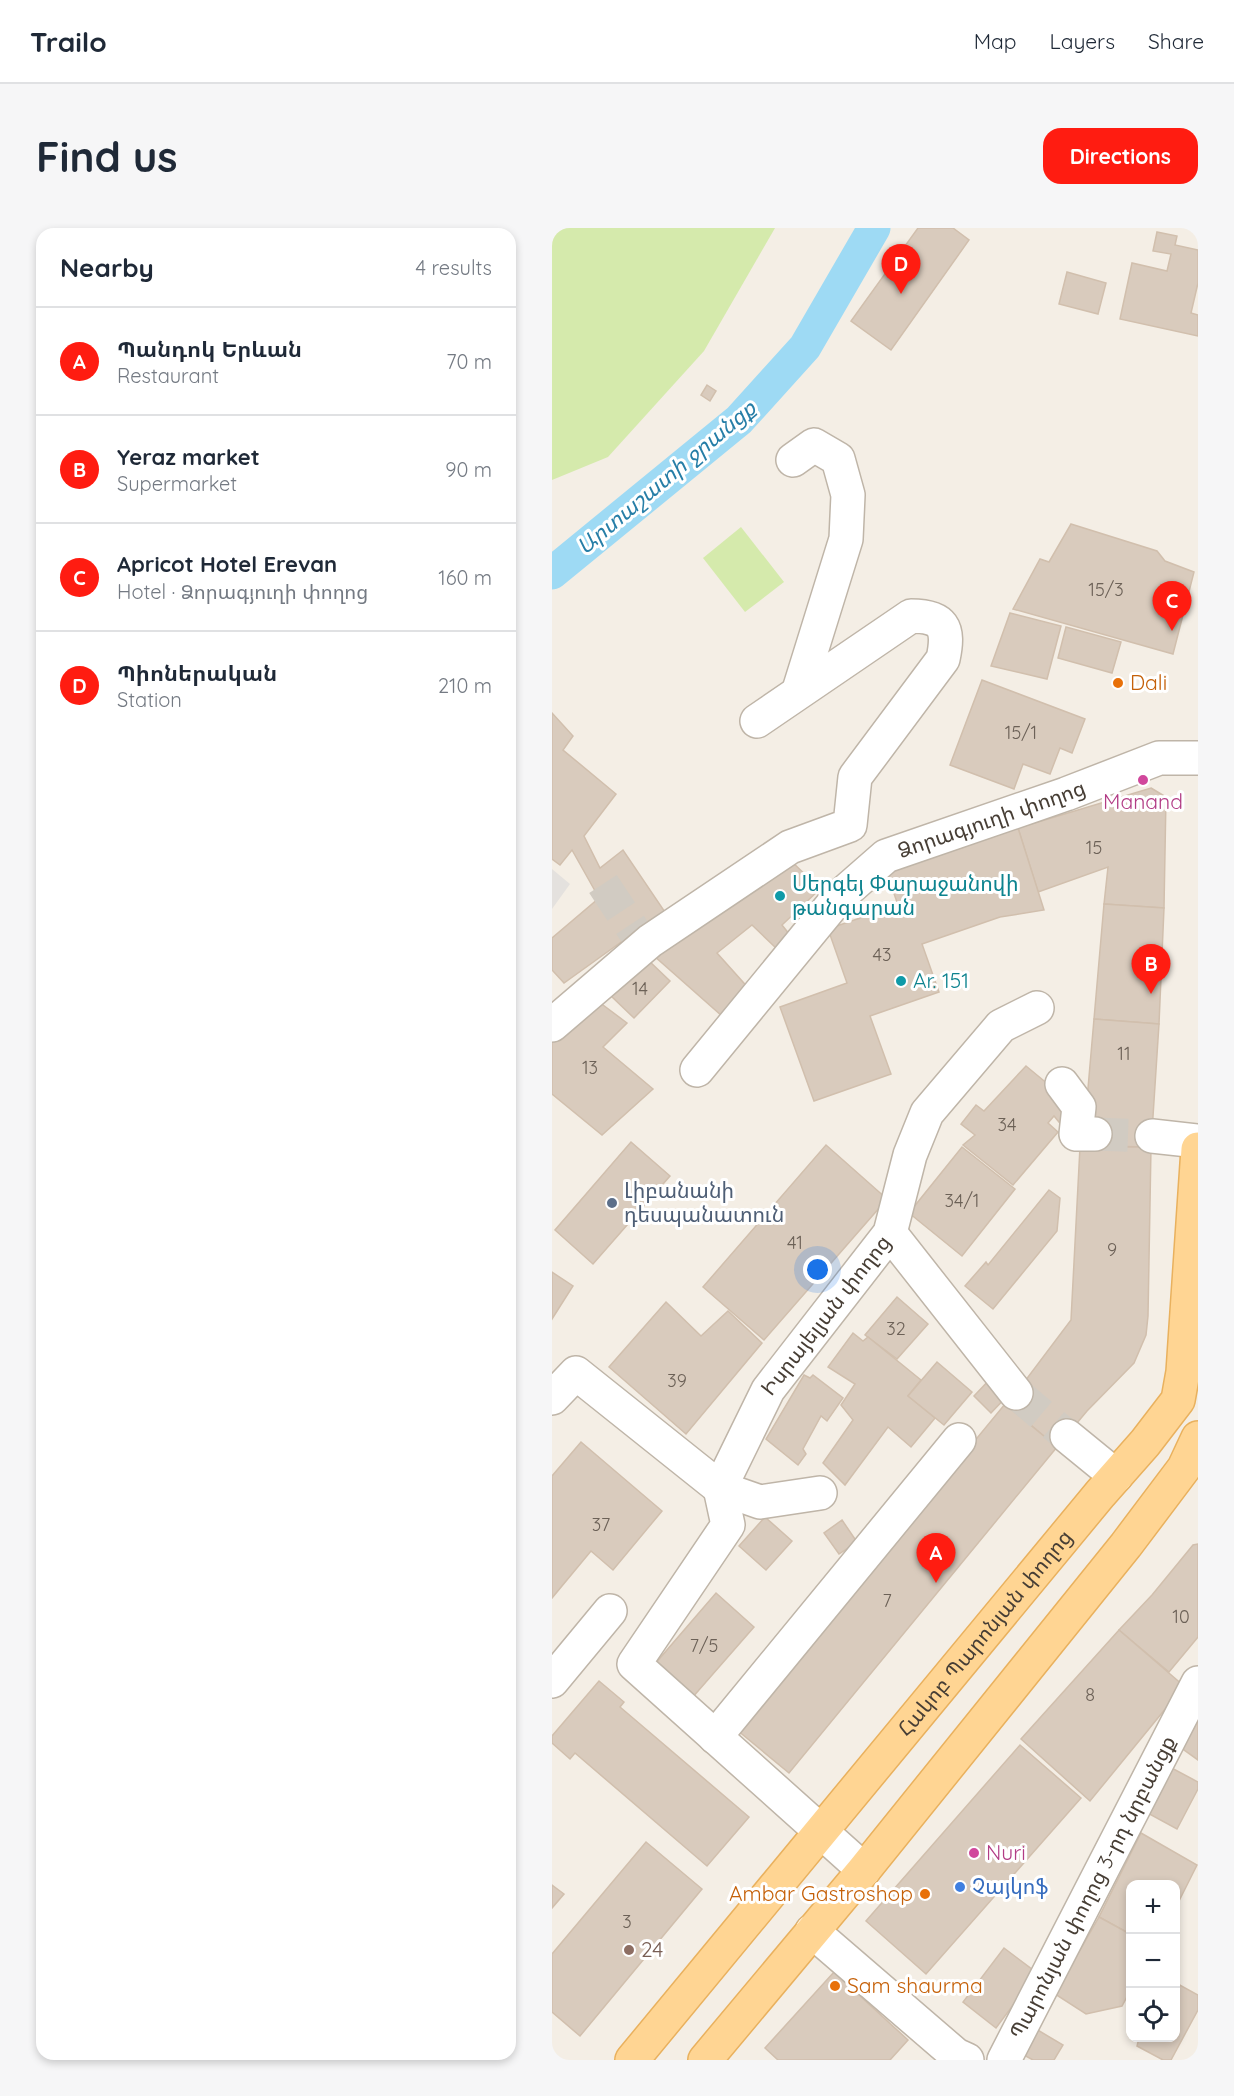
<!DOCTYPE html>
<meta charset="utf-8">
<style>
:root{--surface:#fff;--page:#f6f6f7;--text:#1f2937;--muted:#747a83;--line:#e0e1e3;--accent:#ff1c11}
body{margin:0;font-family:Quicksand,"Noto Sans Armenian",sans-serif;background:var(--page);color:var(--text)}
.controls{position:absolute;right:18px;bottom:18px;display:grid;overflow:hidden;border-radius:12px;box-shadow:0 3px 9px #0003}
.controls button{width:54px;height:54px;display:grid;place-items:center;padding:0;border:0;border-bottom:2px solid var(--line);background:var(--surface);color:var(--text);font:30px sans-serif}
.you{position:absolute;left:266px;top:1042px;width:21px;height:21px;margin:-15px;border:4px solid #fff;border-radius:50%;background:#1a73e8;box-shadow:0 0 0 9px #1a73e833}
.badge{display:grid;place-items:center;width:39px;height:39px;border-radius:50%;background:var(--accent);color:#fff;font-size:20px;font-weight:700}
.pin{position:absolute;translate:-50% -50px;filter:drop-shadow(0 2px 3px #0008)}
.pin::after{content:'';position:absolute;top:32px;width:21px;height:18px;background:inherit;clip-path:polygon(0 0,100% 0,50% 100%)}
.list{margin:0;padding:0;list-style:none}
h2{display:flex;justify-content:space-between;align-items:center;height:78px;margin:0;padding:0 24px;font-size:26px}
h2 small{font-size:20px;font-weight:400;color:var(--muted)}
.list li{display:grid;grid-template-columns:39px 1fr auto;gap:18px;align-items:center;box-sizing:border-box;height:108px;padding:0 24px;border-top:2px solid var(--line)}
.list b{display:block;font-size:22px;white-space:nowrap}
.list p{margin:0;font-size:20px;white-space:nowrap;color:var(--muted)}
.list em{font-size:20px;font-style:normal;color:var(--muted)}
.icon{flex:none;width:33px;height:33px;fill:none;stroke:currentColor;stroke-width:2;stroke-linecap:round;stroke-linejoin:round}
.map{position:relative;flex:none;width:646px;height:1832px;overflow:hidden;border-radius:18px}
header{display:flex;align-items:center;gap:36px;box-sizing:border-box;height:84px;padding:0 30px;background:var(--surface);border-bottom:2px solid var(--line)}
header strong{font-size:28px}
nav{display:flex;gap:33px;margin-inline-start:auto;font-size:21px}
.intro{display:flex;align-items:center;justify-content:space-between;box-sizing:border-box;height:144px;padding:0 36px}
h1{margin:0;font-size:42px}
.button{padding:15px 27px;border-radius:18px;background:var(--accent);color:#fff;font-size:21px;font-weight:700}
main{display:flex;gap:36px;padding:0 36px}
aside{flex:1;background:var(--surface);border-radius:18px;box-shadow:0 3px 9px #0003}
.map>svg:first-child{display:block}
</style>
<header>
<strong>Trailo</strong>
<nav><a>Map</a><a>Layers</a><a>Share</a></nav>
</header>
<div class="intro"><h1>Find us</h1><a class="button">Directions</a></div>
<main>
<aside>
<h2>Nearby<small>4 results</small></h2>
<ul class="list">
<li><span class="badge">A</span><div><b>Պանդոկ Երևան</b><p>Restaurant</p></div><em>70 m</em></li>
<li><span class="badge">B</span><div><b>Yeraz market</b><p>Supermarket</p></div><em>90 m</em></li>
<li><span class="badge">C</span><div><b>Apricot Hotel Erevan</b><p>Hotel · Ձորագյուղի փողոց</p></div><em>160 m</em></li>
<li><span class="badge">D</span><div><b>Պիոներական</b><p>Station</p></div><em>210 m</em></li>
</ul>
</aside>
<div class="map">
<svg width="646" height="1832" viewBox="0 0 646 1832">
<rect width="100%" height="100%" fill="#f4eee5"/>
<!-- green -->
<g fill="#d5eaac">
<polygon points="0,0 223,0 152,123 56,229 0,252"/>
<polygon points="189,299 232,354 193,384 151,330"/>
</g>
<!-- parking -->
<polygon fill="#e4e1de" points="0,641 18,656 0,681"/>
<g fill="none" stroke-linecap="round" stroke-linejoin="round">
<!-- canal -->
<polyline stroke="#9edaf4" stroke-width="33" points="0,345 187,192 253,119 322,0"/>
</g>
<!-- building -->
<g fill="#d9cbbd" stroke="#d1bfad" stroke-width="1.5">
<polygon points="366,0 401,0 417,12 339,122 299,93"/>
<polygon points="605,4 625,8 623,17 646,22 646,55 639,85 646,87 646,108 568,91 580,35 615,43 619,26 601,23"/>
<polygon points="515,44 554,55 546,86 507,76"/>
<polygon points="155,157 164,163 158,173 149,167"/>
<polygon points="519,296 605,323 613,333 642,344 621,426 461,381 488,331 497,334"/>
<polygon points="458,385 509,398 495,451 439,438"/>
<polygon points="514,399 569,414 560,445 506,430"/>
<polygon points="430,452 533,491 520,525 508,520 498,546 471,536 462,561 398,537"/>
<polygon points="0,485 21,508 11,522 64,566 32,608 48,640 71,622 117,690 77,720 72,712 12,755 0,742 0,710 47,670 20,622 8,637 0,631"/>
<polygon points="599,560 614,569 612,680 552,676 556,639 486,664 466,600"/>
<polygon points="466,600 492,682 448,689 370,716 387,764 318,788 339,846 262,873 228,779 295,755 276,701 346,677 332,637"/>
<polygon points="233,627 268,661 230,697 238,707 226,722 200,697 165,725 199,763 170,788 101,727"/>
<polygon points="552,676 612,680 607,796 542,791"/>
<polygon points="95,731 118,753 82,790 59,768"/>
<polygon points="43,771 75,795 51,819 101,861 50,907 0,866 0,809"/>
<polygon points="542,791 607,796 599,919 542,918 533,895"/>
<polygon points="474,838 514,871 511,899 502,888 496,895 506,904 461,957 411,917 423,907 409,896 424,877 432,883"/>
<polygon points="79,914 118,948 41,1036 3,1002"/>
<polygon points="274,917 335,971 212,1112 151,1059"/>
<polygon points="410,919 463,961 410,1028 357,985"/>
<polygon points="528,919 599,919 596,1088 594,1107 582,1135 535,1183 505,1219 455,1177 519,1092"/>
<polygon points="497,962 508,970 505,1003 441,1081 413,1058 434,1034 436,1037"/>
<polygon points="0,1044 21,1058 0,1091"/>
<polygon points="345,1069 376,1096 345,1131 313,1107"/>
<polygon points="114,1074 149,1108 176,1083 210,1115 134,1206 57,1139"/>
<polygon points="301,1105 311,1113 316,1109 369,1152 356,1168 383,1190 359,1219 336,1199 293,1257 271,1235 301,1192 289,1177 303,1156 276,1139"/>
<polygon points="385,1134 420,1164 392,1197 356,1168"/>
<polygon points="252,1147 258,1150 261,1147 291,1170 275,1193 269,1188 251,1221 254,1226 246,1237 214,1211"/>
<polygon points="440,1149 458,1165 439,1185 422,1168"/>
<polygon points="453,1176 505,1219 237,1545 185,1502"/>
<polygon points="29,1214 110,1283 61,1342 39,1323 0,1370 0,1248"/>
<polygon points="213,1289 240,1313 214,1342 187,1318"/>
<polygon points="290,1292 305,1314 287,1326 272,1305"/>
<polygon points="646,1316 646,1409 617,1444 567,1402 600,1367 641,1317"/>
<polygon points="164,1365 202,1399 140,1470 102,1437"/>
<polygon points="567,1402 632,1458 538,1573 469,1511"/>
<polygon points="47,1453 72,1474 68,1479 197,1589 155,1638 23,1525 18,1531 0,1515 0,1508"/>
<polygon points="646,1479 646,1532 621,1514"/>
<polygon points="468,1517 529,1570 374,1746 314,1693"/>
<polygon points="614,1537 646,1554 646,1561 625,1601 590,1582"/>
<polygon points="589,1605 645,1637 624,1679 624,1656 578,1656 578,1706 547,1689"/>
<polygon points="94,1614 150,1661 28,1808 0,1784 0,1726"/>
<polygon points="0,1657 12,1666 0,1680"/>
<polygon points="547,1689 578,1706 578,1763 570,1778 534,1786 503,1766"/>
<polygon points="452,1720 485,1745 444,1800 411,1774"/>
<polygon points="282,1744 356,1812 338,1832 226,1832 213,1820"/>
<polygon points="624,1755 646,1767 646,1782 619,1832 611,1832 585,1818 587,1810 624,1810"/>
<polygon points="484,1801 511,1817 502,1832 481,1832 470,1826"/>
</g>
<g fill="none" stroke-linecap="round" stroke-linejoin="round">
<!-- minor-tunnel -->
<g stroke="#d1cbc2" stroke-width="33" stroke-dasharray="33 16" stroke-linecap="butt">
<polyline points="51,656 88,712"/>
<polyline points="543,906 600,908"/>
<polyline points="464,1165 515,1208"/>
</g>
<!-- minor casing -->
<g stroke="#bfb5a8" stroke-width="36">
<g id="minor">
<polyline points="241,232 262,217 286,231 296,267 294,311 247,462"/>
<path d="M 0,797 L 98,713 L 238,619 L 298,597 L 303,549 L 391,431 C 398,399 391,388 359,388 L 205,493"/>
<path id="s1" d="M 145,842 L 286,670 L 334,628 L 514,566 L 607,530 L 646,530"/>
<polyline points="510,856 527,879 524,906 543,906"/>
<polyline points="600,908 646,913"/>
<polyline points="338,1005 464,1165"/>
<polyline points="0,1170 24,1145 168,1260 208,1274 268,1265"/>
<polyline points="515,1208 564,1248"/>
<polyline points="0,1453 58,1383"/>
<polyline points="163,1509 407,1212"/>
<path id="s2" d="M 312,1642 L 82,1436 L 176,1297 L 168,1260 L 216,1162 L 338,1005 L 358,927 L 375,885 L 449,798 L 485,780"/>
<polyline points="260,1703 404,1827 415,1832"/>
<path id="s3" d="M 452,1832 L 646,1455"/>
</g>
</g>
<!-- major casing -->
<g stroke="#e9b15e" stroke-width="36">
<g id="major">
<path id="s4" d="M 80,1832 L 548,1266 L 593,1215 L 626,1172 L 631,1144 L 646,921"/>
<polyline points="153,1832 312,1642 574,1317 632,1240 646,1210"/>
</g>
</g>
<!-- minor -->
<use href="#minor" stroke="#fff" stroke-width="33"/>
<!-- major -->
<use href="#major" stroke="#ffd593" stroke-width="33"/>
</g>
<!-- markers -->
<g fill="#e8710a" stroke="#fff" stroke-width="2">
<circle cx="566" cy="455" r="6"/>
<circle cx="373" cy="1666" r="6"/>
<circle cx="283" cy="1758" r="6"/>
</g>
<g fill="#d1479c" stroke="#fff" stroke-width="2">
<circle cx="591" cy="552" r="6"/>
<circle cx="422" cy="1625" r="6"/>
</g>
<g fill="#0f9aa8" stroke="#fff" stroke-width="2">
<circle cx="228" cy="668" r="6"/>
<circle cx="349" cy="753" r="6"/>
</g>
<circle fill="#5c6f8a" stroke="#fff" stroke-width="2" cx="60" cy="975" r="6"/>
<circle fill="#3f7fe0" stroke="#fff" stroke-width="2" cx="408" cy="1659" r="6"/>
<circle fill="#8d6e63" stroke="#fff" stroke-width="2" cx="77" cy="1722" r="6"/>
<g text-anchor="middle" stroke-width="6" stroke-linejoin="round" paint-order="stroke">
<!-- number labels -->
<g font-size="18" fill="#6c6157">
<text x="554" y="368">15/3</text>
<text x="469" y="511">15/1</text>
<text x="542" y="626">15</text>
<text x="330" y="733">43</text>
<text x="88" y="767">14</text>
<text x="572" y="832">11</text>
<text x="38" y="846">13</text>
<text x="455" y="903">34</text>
<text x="410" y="979">34/1</text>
<text x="243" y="1021">41</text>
<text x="560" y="1028">9</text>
<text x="344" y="1107">32</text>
<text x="125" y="1159">39</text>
<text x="49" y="1303">37</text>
<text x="335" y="1379">7</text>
<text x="629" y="1395">10</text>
<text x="152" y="1424">7/5</text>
<text x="538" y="1473">8</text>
<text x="75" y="1700">3</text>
</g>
<!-- food labels -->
<g font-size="21" fill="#c56008" stroke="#fff" text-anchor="start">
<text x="578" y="462">Dali</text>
<text x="361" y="1673" text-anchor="end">Ambar Gastroshop</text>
<text x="295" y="1765">Sam shaurma</text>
</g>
<!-- hotel labels -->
<g font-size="21" fill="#b23c85" stroke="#fff">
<text x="591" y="581">Manand</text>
<text x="434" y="1632" text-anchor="start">Nuri</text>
</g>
<!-- street labels -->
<g font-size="21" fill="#473e35" stroke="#fff">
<text dy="7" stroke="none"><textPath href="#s1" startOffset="398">Ձորագյուղի փողոց</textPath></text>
<text dy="7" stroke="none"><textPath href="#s2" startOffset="718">Իսրայելյան փողոց</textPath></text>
<text dy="7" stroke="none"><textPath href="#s4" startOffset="554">Հակոբ Պարոնյան փողոց</textPath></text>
<text dy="7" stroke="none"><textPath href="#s3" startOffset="194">Պարոնյան փողոց 3-րդ նրբանցք</textPath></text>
</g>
<!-- culture labels -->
<g font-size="21" fill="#0d838f" stroke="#fff" text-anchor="start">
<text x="240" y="663">Սերգեյ Փարաջանովի<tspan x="240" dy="24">թանգարան</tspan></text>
<text x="361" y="760">Ar. 151</text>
</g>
<!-- service labels -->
<g font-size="21" fill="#4e5e75" stroke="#fff" text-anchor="start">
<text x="72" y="970">Լիբանանի<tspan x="72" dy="24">դեսպանատուն</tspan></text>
</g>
<!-- shop labels -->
<g font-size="21" fill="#366cbe" stroke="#fff" text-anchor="start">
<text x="420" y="1666">Չայկոֆ</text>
</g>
<!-- education labels -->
<g font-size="21" fill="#785e54" stroke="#fff" text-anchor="start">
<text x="89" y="1729">24</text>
</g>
<!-- water labels -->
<g font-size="22" font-style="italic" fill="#267ea7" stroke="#fff">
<text transform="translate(114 249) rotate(-40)" y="8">Արտաշատի ջրանցք</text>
</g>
</g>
</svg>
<div class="controls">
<button>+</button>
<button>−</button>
<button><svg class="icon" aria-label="locate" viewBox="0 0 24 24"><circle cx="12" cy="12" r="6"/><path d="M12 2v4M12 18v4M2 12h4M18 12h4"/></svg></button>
</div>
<div class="you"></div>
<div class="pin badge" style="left:384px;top:1355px">A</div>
<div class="pin badge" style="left:599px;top:766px">B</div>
<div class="pin badge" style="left:620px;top:403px">C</div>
<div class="pin badge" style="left:349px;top:66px">D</div>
</div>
</main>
